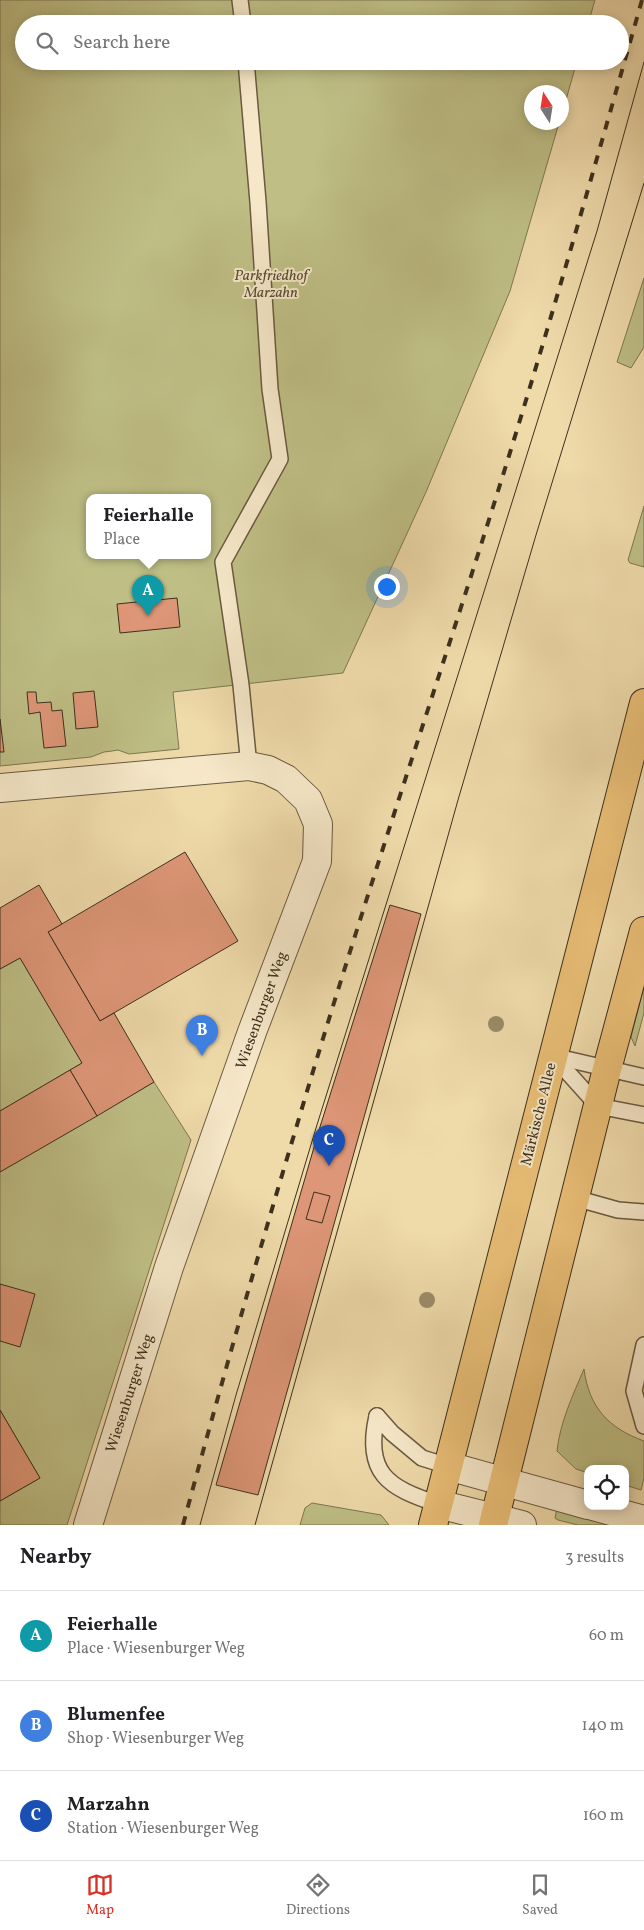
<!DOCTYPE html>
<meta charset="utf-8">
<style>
:root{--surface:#fff;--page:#f2f2f2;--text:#202124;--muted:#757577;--line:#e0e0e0;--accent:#d93025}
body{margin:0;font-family:Vollkorn,serif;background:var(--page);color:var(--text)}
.controls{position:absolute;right:15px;bottom:15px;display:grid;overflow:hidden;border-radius:10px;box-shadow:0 2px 12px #0003}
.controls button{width:45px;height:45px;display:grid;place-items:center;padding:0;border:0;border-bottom:1px solid var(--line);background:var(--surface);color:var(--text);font:25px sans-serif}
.compass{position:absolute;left:524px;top:85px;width:45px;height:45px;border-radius:50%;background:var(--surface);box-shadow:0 2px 12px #0003;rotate:348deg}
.you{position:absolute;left:386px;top:586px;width:18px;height:18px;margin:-12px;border:4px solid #fff;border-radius:50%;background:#1a73e8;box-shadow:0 0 0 8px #1a73e833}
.badge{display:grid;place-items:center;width:32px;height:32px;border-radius:50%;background:var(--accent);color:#fff;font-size:16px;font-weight:700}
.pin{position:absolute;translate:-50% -41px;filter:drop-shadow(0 1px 2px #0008)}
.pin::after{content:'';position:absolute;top:26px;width:18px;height:15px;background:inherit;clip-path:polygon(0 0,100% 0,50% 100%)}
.popup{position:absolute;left:86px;top:494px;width:125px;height:65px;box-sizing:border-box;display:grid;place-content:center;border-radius:10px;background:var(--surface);filter:drop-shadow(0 1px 4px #0005);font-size:16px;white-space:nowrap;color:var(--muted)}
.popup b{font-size:19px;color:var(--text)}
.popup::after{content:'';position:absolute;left:50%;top:100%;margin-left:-10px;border:10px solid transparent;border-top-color:var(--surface)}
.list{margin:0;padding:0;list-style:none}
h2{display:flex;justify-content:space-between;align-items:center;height:65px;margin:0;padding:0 20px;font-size:21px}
h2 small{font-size:16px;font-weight:400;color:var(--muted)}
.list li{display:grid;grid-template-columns:32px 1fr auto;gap:15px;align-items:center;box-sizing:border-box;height:90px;padding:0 20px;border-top:1px solid var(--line)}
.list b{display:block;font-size:19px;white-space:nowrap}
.list p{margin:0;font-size:16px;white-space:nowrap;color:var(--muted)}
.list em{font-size:16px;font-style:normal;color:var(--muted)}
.icon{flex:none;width:28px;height:28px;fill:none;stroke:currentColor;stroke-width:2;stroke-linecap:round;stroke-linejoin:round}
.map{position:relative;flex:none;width:644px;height:1525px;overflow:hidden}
.search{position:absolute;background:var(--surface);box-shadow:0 2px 12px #0003;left:15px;right:15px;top:15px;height:55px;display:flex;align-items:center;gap:12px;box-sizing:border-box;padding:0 18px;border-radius:28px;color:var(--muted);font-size:19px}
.sheet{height:335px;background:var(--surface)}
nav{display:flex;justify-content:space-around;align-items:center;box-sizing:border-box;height:70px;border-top:1px solid var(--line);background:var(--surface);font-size:14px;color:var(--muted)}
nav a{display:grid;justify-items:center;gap:2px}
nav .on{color:var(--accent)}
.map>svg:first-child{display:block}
</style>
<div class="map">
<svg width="644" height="1525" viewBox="0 0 644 1525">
<rect width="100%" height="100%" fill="#efdaaa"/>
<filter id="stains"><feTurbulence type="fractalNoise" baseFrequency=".004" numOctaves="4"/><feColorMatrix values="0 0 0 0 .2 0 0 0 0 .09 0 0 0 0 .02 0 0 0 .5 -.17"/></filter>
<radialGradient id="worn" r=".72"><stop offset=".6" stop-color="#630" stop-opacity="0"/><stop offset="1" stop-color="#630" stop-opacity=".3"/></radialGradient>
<!-- green -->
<g fill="#bebe85" stroke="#7e7752" fill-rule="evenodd">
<path d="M 0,0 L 595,0 L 588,24 L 24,24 L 24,61 L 577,61 L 562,114 L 562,92 L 532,92 L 532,122 L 559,123 L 510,291 L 426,492 L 343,673 L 173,692 L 179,749 L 129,754 L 118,750 L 112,751 L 104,752 L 91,757 L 0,766 ZM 89,497 L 207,497 L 207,555 L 89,555 Z"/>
<polygon points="644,278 644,347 631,368 617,362"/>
<polygon points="644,506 644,567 630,563 628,560"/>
<polygon points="20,958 82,1063 0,1111 0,969"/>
<polygon points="644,987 644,1013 635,1046 631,1037"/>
<polygon points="154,1082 191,1140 67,1525 0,1525 0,1501 40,1478 0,1410 0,1172"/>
<path d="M 584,1369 C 589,1407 608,1428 644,1441 L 644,1478 L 641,1490 L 625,1485 L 625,1469 L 588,1469 L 588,1473 L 576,1469 L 557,1451 C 560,1422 573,1395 584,1369 Z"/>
<polygon points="312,1503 381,1515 389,1525 300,1525 305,1508"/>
<polygon points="557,1508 616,1525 578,1525 558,1520 555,1518"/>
</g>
<!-- building -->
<g fill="#dd9677" stroke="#3d301e">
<polygon points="177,598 180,627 120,633 117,604"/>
<polygon points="94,691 98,727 76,729 73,693"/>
<polygon points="27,692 36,692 37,703 51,702 52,711 62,710 66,746 44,748 40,712 29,714"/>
<polygon points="0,719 4,752 0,752"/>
<polygon points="185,852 238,941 100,1021 48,932"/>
<polygon points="39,885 62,924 48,932 100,1021 114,1013 154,1082 97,1116 70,1070 82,1063 20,958 0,969 0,908"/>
<polygon points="390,905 421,914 258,1495 216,1485 319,1130"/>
<polygon points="70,1070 97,1116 0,1172 0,1111"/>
<polygon points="314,1192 330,1196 322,1223 306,1219"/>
<polygon points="0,1284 35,1294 20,1347 0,1341"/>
<polygon points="0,1410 40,1478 0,1501"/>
</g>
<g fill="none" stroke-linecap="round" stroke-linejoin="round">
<!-- service casing -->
<g stroke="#6a5a41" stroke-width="18">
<g id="service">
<polyline points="240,0 243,24"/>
<polyline points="246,61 258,202 270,389 280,459 223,562 241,685 249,766"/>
<polyline points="553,1056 598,1106 644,1115"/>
<polyline points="553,1056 644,1077"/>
<polyline points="575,1198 618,1210 644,1212"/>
<polyline points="644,1345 634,1391 644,1426"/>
<path d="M 377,1416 C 364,1473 388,1488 438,1504"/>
<polyline points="377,1416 392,1433 422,1458 448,1466"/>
</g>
</g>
<!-- minor casing -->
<g stroke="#6a5a41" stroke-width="30">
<polyline id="minor" points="0,788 249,766 268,770 286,779 308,800 318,824 317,861 252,1032 169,1267 88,1525"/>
</g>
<!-- tertiary casing -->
<g stroke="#6a5a41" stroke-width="30">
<g id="tertiary">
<polyline points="448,1466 588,1505"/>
<polyline points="438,1504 522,1525"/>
<polyline points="593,1506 644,1520"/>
</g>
</g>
<!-- primary casing -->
<g stroke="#3d301e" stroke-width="30">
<g id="primary">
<polyline points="433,1525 644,703"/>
<polyline points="493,1525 607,1069 644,931"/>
</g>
</g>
<!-- service -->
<use href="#service" stroke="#f5e7c8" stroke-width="15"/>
<!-- minor -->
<use href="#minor" stroke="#f5e7c8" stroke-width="28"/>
<!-- tertiary -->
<use href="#tertiary" stroke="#f5e7c8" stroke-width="28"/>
<!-- primary -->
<use href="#primary" stroke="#e8bd75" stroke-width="28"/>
<!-- tram -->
<g stroke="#3d301e" stroke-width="1">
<polyline points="200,1525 236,1395 316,1128 597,231 644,62"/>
<polyline points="255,1525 458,800 536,535 644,183"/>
</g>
<!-- rail -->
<path stroke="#3d301e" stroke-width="4" stroke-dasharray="9 9" stroke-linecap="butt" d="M 183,1525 C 219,1391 257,1258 297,1125 C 358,918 428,713 493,507 C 546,339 594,169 642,0"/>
</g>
<!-- trees -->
<g fill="#9b8c69">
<circle cx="496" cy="1024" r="8"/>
<circle cx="427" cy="1300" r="8"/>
</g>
<g text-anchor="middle" stroke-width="4" stroke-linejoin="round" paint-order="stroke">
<!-- park labels -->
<g font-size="15" font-style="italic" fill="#574c33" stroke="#f5e7c8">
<text x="271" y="280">Parkfriedhof<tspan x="271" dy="17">Marzahn</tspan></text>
</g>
<!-- street labels -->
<g font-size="15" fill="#3d301e" stroke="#f5e7c8">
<text transform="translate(261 1010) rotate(-70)" y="5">Wiesenburger Weg</text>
<text transform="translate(538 1114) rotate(-76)" y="5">Märkische Allee</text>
<text transform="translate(129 1393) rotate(-72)" y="5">Wiesenburger Weg</text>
</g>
</g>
<rect width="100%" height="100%" filter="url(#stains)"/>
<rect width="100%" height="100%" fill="url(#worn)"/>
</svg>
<div class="controls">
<button><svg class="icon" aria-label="locate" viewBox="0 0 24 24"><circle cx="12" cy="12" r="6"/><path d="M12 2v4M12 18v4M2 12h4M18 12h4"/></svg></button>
</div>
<svg class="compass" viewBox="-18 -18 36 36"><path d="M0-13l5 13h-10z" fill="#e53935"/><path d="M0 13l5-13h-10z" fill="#757577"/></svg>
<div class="you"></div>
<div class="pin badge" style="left:148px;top:616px;background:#0f9aa8">A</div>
<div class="popup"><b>Feierhalle</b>Place</div>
<div class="pin badge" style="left:202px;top:1056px;background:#3f7fe0">B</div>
<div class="pin badge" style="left:329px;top:1166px;background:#1a4fb4">C</div>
<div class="search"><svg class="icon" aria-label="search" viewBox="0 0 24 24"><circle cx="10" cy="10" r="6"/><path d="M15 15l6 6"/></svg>Search here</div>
</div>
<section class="sheet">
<h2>Nearby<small>3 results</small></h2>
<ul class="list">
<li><span class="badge" style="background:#0f9aa8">A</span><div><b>Feierhalle</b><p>Place · Wiesenburger Weg</p></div><em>60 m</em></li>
<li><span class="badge" style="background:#3f7fe0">B</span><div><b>Blumenfee</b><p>Shop · Wiesenburger Weg</p></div><em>140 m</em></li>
<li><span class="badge" style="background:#1a4fb4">C</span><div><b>Marzahn</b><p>Station · Wiesenburger Weg</p></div><em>160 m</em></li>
</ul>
</section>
<nav>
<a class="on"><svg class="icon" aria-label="map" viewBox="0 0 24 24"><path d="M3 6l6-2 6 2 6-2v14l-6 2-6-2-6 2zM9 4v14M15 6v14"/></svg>Map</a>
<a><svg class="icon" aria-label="directions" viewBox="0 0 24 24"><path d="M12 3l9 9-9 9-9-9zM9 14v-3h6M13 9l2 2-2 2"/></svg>Directions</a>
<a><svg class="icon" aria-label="saved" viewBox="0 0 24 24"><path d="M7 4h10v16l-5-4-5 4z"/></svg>Saved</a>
</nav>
